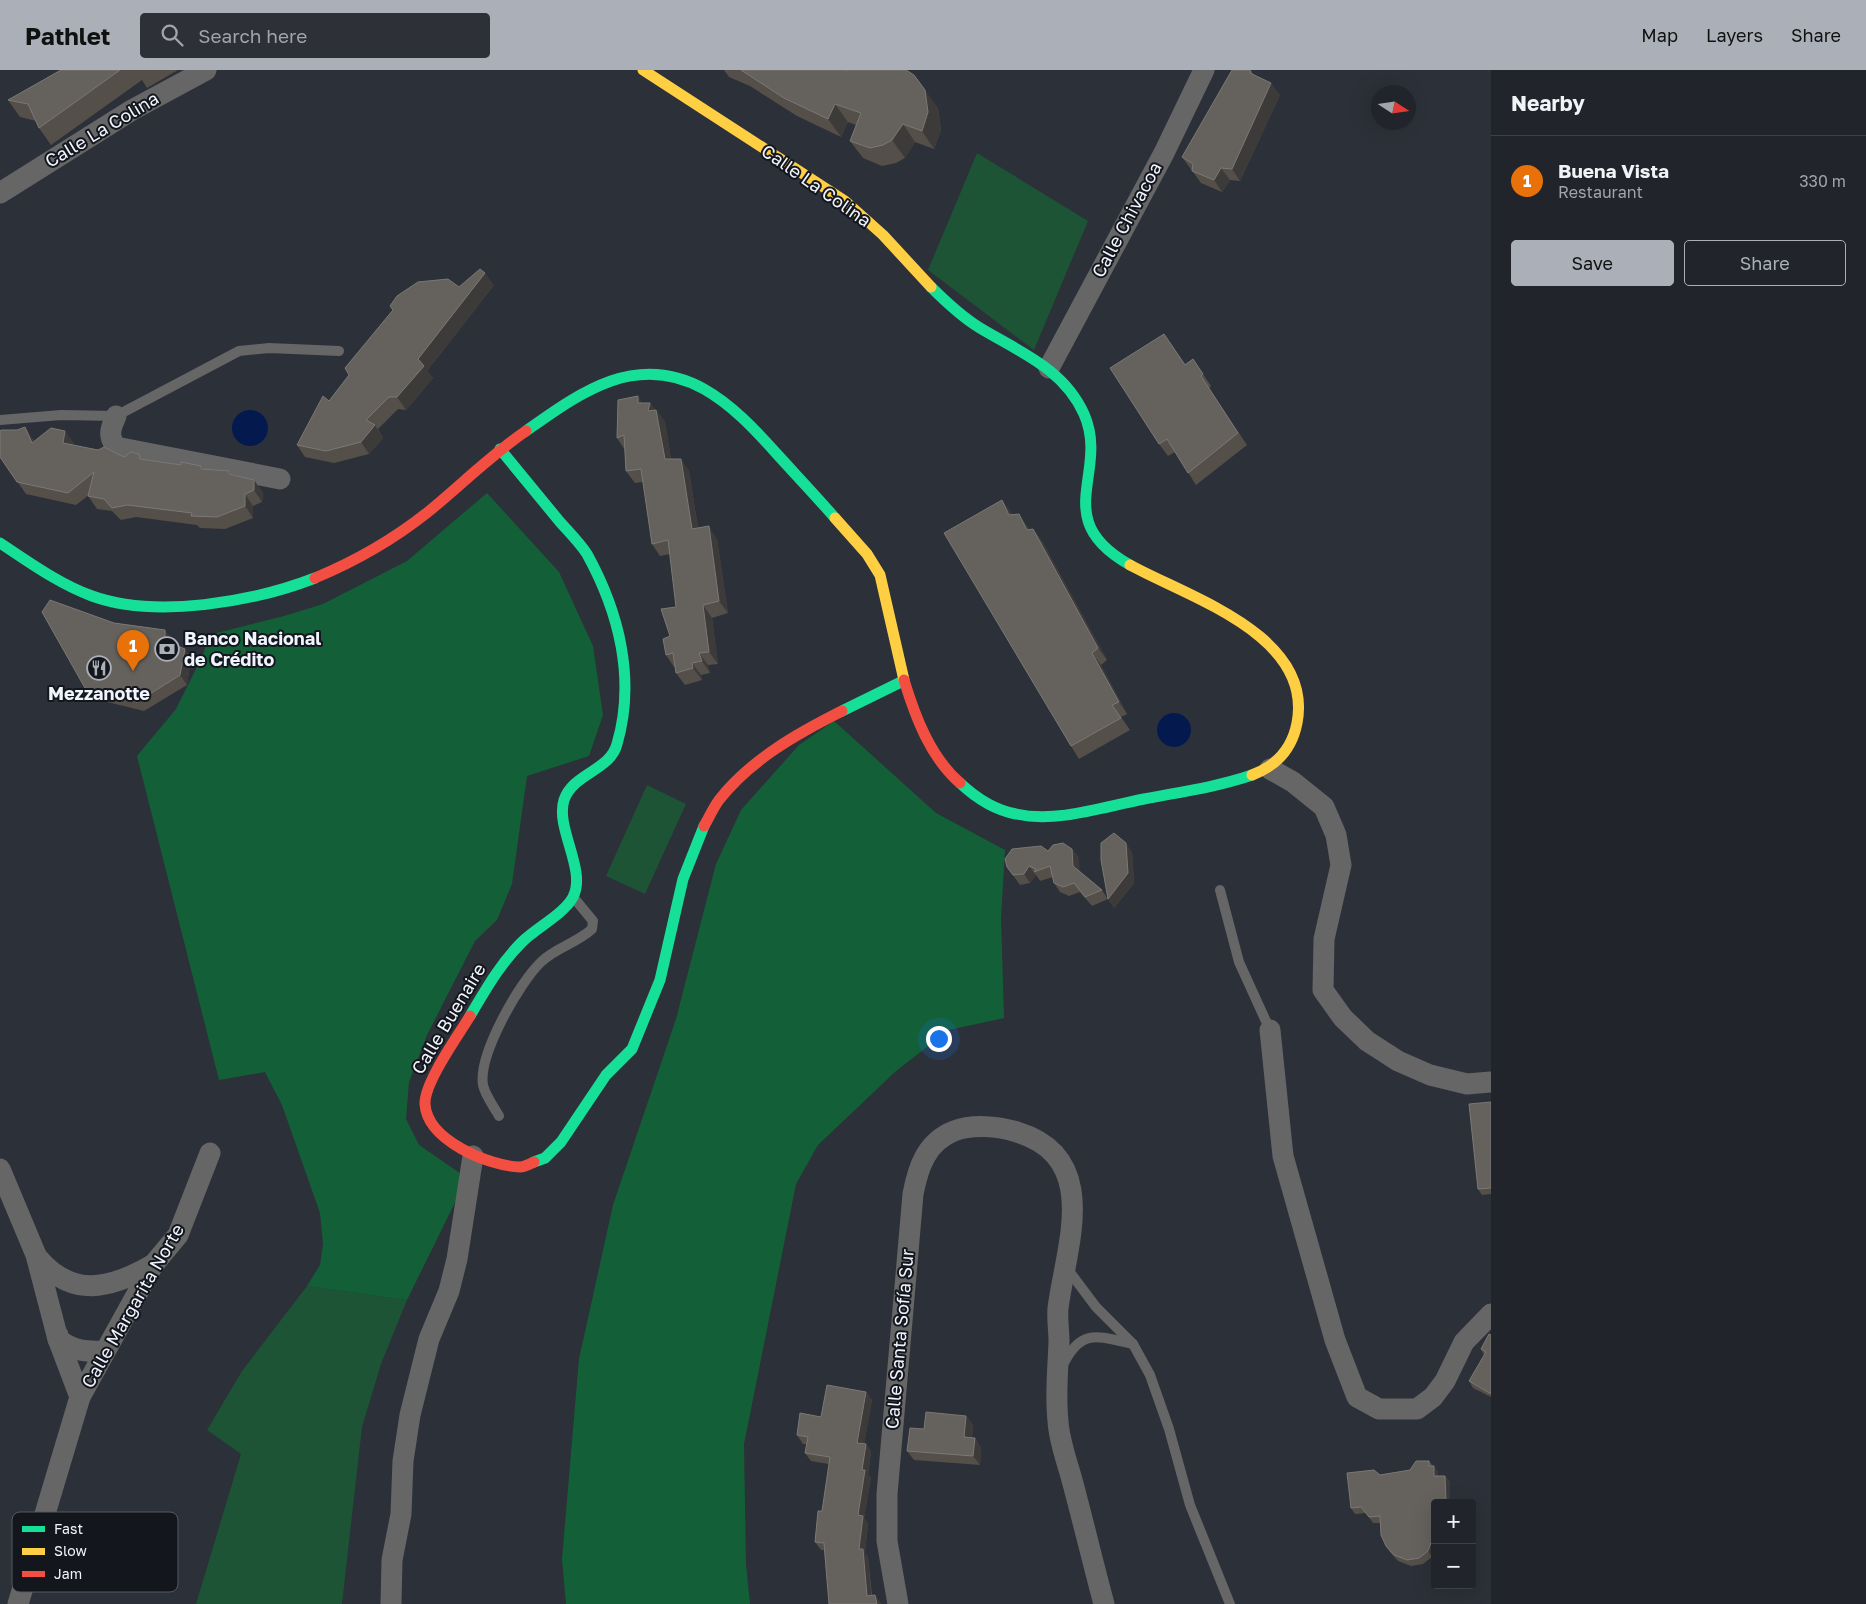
<!DOCTYPE html>
<meta charset="utf-8">
<style>
:root{--surface:#21242a;--page:#2d3036;--text:#f1f3f6;--muted:#a2a4a8;--line:#3e4147;--accent:#abafb8}
body{margin:0;font-family:"Golos Text",sans-serif;background:var(--page);color:var(--text)}
.controls{position:absolute;right:15px;bottom:15px;display:grid;overflow:hidden;border-radius:5px;box-shadow:0 5px 20px #0002}
.controls button{width:45px;height:45px;display:grid;place-items:center;padding:0;border:0;border-bottom:1px solid var(--line);background:var(--surface);color:var(--text);font:25px sans-serif}
.compass{position:absolute;left:1371px;top:15px;width:45px;height:45px;border-radius:50%;background:var(--surface);box-shadow:0 5px 20px #0002;rotate:102deg}
.you{position:absolute;left:938px;top:968px;width:18px;height:18px;margin:-12px;border:4px solid #fff;border-radius:50%;background:#1a73e8;box-shadow:0 0 0 8px #1a73e833}
.badge{display:grid;place-items:center;width:32px;height:32px;border-radius:50%;background:var(--accent);color:#fff;font-size:16px;font-weight:700}
.pin{position:absolute;translate:-50% -41px;filter:drop-shadow(0 1px 2px #0008)}
.pin::after{content:'';position:absolute;top:26px;width:18px;height:15px;background:inherit;clip-path:polygon(0 0,100% 0,50% 100%)}
.list{margin:0;padding:0;list-style:none}
h2{display:flex;justify-content:space-between;align-items:center;height:65px;margin:0;padding:0 20px;font-size:21px}
h2 small{font-size:16px;font-weight:400;color:var(--muted)}
.list li{display:grid;grid-template-columns:32px 1fr auto;gap:15px;align-items:center;box-sizing:border-box;height:90px;padding:0 20px;border-top:1px solid var(--line)}
.list b{display:block;font-size:19px;white-space:nowrap}
.list p{margin:0;font-size:16px;white-space:nowrap;color:var(--muted)}
.list em{font-size:16px;font-style:normal;color:var(--muted)}
.actions{display:flex;gap:10px;padding:15px 20px}
.actions a{flex:1;padding:11px 0;border:1px solid var(--accent);border-radius:5px;text-align:center;font-size:18px;color:var(--accent)}
.actions .main{background:var(--accent);color:#111}
.icon{flex:none;width:28px;height:28px;fill:none;stroke:currentColor;stroke-width:2;stroke-linecap:round;stroke-linejoin:round}
.map{position:relative;flex:none;width:1491px;height:1534px;overflow:hidden}
header{display:flex;align-items:center;gap:30px;box-sizing:border-box;height:70px;padding:0 25px;background:var(--accent);color:#111}
header strong{font-size:24px}
nav{display:flex;gap:28px;margin-inline-start:auto;font-size:18px}
.search{width:350px;height:45px;background:var(--page);display:flex;align-items:center;gap:12px;box-sizing:border-box;padding:0 18px;border-radius:5px;color:var(--muted);font-size:19px}
main{display:flex}
aside{flex:1;background:var(--surface)}
.map>svg:first-child{display:block}
</style>
<header>
<strong>Pathlet</strong>
<div class="search"><svg class="icon" aria-label="search" viewBox="0 0 24 24"><circle cx="10" cy="10" r="6"/><path d="M15 15l6 6"/></svg>Search here</div>
<nav><a>Map</a><a>Layers</a><a>Share</a></nav>
</header>
<main>
<div class="map">
<svg width="1491" height="1534" viewBox="0 0 1491 1534">
<rect width="100%" height="100%" fill="#2c3038"/>
<!-- green -->
<g fill="#1c5435">
<polygon points="977,83 1088,151 1034,280 928,200"/>
<polygon points="647,715 686,734 645,824 606,806"/>
<polygon points="307,1216 407,1230 381,1294 362,1357 342,1534 196,1534 241,1384 207,1360 242,1301"/>
</g>
<!-- forest -->
<g fill="#136038">
<polygon points="487,423 559,502 593,576 603,645 589,686 527,706 512,814 497,850 475,871 427,965 409,1012 406,1049 419,1075 467,1108 407,1230 307,1216 320,1195 323,1174 320,1143 282,1035 265,1002 219,1010 137,686 176,639 203,585 209,565 284,546 323,534 407,491"/>
<polygon points="834,651 936,743 1005,780 1001,848 1004,948 949,960 896,1001 818,1075 796,1114 744,1374 746,1494 750,1534 566,1534 562,1489 579,1289 613,1135 676,949 716,794 741,740 799,675"/>
</g>
<!-- water -->
<g fill="#041a4f">
<circle cx="250" cy="358" r="18"/>
<circle cx="1174" cy="660" r="17"/>
</g>
<g fill="none" stroke-linecap="round" stroke-linejoin="round">
<!-- lane -->
<g stroke="#666667" stroke-width="10">
<polyline points="0,350 61,345 116,346 239,281 269,278 339,281"/>
<polyline points="1220,820 1239,892 1270,960"/>
<path d="M 499,1046 C 494,1037 485,1025 483,1015 C 478,985 519,913 541,892 C 555,878 577,873 592,859 L 593,851 L 574,828"/>
<polyline points="1066,1197 1096,1237 1133,1274"/>
<path d="M 1064,1293 C 1082,1257 1100,1267 1133,1274 L 1150,1305 L 1169,1359 L 1190,1435 L 1230,1534"/>
</g>
<!-- street -->
<g stroke="#666667" stroke-width="21">
<polyline points="0,123 132,40 206,0"/>
<polyline points="1049,298 1164,83 1204,0"/>
<path d="M 116,346 C 111,358 107,365 116,377 L 280,409"/>
<polyline points="1270,699 1293,712 1324,737 1336,765 1341,795 1324,869 1323,920 1343,948 1367,971 1398,991 1430,1005 1467,1014 1491,1012"/>
<polyline points="1270,960 1283,1086 1335,1270 1357,1327 1379,1339 1417,1339 1433,1327 1445,1311 1464,1272 1491,1244"/>
<polyline points="0,1099 36,1185 58,1269 80,1327"/>
<path d="M 37,1187 C 72,1229 110,1219 152,1195"/>
<path d="M 58,1265 L 58,1269 C 73,1281 86,1282 104,1281"/>
<polyline points="18,1534 80,1327 153,1195 178,1165 210,1083"/>
<polyline points="391,1534 392,1490 401,1444 403,1391 410,1345 429,1269 449,1221 457,1189 473,1086"/>
<path d="M 898,1534 L 887,1471 L 887,1424 L 913,1124 C 918,1098 926,1072 954,1061 C 972,1054 998,1056 1017,1062 C 1102,1088 1066,1176 1058,1238 C 1057,1249 1059,1261 1059,1272 C 1058,1299 1055,1325 1058,1351 C 1059,1371 1067,1391 1072,1410 C 1083,1451 1093,1493 1104,1534"/>
</g>
<!-- fast -->
<g stroke="#16e098" stroke-width="11">
<path d="M 931,217 C 946,232 962,247 980,258 C 1020,282 1064,299 1084,344 C 1110,403 1048,449 1130,495"/>
<path d="M 526,361 C 553,342 580,322 611,311 C 684,286 732,334 776,383 C 796,405 816,426 835,448"/>
<path d="M 0,473 C 29,492 59,514 92,526 C 156,549 253,532 315,508"/>
<polyline points="842,641 903,611"/>
<path d="M 960,713 C 976,728 994,740 1016,744 C 1057,753 1103,737 1144,729 C 1180,722 1217,717 1252,705"/>
<path d="M 470,946 C 486,919 500,894 522,872 C 536,858 564,844 573,827 C 587,800 555,758 564,730 C 573,703 610,701 617,674 C 636,609 619,542 587,484 C 580,473 569,462 560,452 C 540,428 520,403 500,379"/>
<polyline points="534,1092 545,1088 561,1072 606,1005 632,979 660,910 683,809 704,756"/>
</g>
<!-- slow -->
<g stroke="#ffcf43" stroke-width="11">
<polyline points="643,0 845,131 883,165 931,217"/>
<polyline points="835,448 867,484 880,505 904,610"/>
<path d="M 1130,495 C 1188,527 1314,565 1297,653 C 1292,679 1276,696 1252,705"/>
</g>
<!-- jam -->
<g stroke="#f24e42" stroke-width="11">
<path d="M 315,508 C 356,491 394,469 428,442 C 461,415 491,385 526,361"/>
<path d="M 904,610 C 915,646 930,687 960,713"/>
<path d="M 704,756 C 709,748 713,738 719,730 C 750,690 798,663 842,641"/>
<path d="M 470,946 C 458,966 424,1013 425,1034 C 427,1070 488,1096 520,1097 C 524,1097 530,1094 534,1092"/>
</g>
</g>
<!-- wall -->
<g fill="#554f4a">
<polygon points="61,0 178,0 147,18 142,10 51,75 39,58 36,51 20,47 8,30"/>
<polygon points="724,0 906,0 938,38 941,60 934,79 915,72 905,88 896,93 882,96 863,88 850,71 856,55 848,52 841,67 797,46 750,16 729,7"/>
<polygon points="1251,1 1254,5 1280,25 1240,111 1230,110 1222,122 1201,113 1182,87"/>
<polygon points="494,215 427,301 433,308 406,340 398,339 378,359 383,368 369,384 334,393 305,387 297,375 329,331 459,217"/>
<polygon points="1164,264 1185,294 1193,289 1211,316 1209,318 1247,375 1196,415 1175,382 1168,386 1159,374"/>
<polygon points="642,333 650,333 655,340 656,340 665,352 671,389 689,401 698,458 717,469 728,543 712,548 718,594 708,595 710,603 701,605 702,610 685,615 676,603 675,597 674,597 666,585 676,537 670,484 660,486 652,474 643,412 635,413 626,401 625,380 617,368"/>
<polygon points="33,369 34,371 74,373 73,375 124,387 181,395 201,396 203,399 229,401 231,404 254,410 263,423 262,432 253,436 253,448 225,459 200,458 197,455 136,447 121,450 112,441 97,439 88,426 89,425 76,435 26,424 0,387"/>
<polygon points="1011,442 1012,444 1027,456 1029,459 1033,459 1042,471 1107,590 1101,595 1127,644 1121,647 1130,660 1079,689 1071,676"/>
<polygon points="114,553 172,569 172,574 191,588 187,615 144,641 91,628 85,618"/>
<polygon points="1072,779 1079,788 1079,801 1102,820 1107,828 1132,782 1134,813 1114,838 1108,829 1092,836 1080,822 1069,826 1060,822 1054,813 1053,807 1040,811 1036,805 1030,813 1020,815 1007,797 1048,781"/>
<polygon points="1491,1032 1491,1124 1482,1125 1478,1119"/>
<polygon points="1491,1265 1491,1327 1473,1318 1469,1311 1484,1285 1481,1279"/>
<polygon points="827,1315 866,1322 872,1330 864,1374 866,1374 871,1382 868,1404 871,1408 864,1448 868,1454 865,1483 868,1487 872,1525 875,1525 881,1534 829,1534 824,1480 821,1480 815,1472 818,1441 822,1441 829,1394 811,1391 805,1383 807,1374 803,1374 797,1365 800,1343 821,1347"/>
<polygon points="966,1346 973,1355 972,1368 975,1368 981,1378 980,1395 914,1390 907,1381 924,1359"/>
<polygon points="1429,1391 1438,1402 1438,1406 1445,1406 1450,1412 1435,1433 1435,1480 1432,1487 1423,1494 1411,1496 1398,1491 1390,1482 1386,1476 1380,1453 1373,1453 1366,1443 1355,1444 1351,1438 1380,1405 1410,1400"/>
</g>
<!-- shaded-wall -->
<g fill="#3d3b3a">
<polygon points="1271,13 1280,25 1240,111 1232,99"/>
<polygon points="925,20 938,38 941,60 934,79 922,61"/>
<polygon points="835,34 848,52 841,67 828,49"/>
<polygon points="903,54 915,72 905,88 892,70"/>
<polygon points="1221,98 1230,110 1222,122 1214,110"/>
<polygon points="485,203 494,215 427,301 433,308 406,340 397,327 418,289"/>
<polygon points="638,326 646,339 638,333"/>
<polygon points="650,333 657,343 656,340 665,352 673,402 665,389 648,341"/>
<polygon points="375,355 383,368 369,384 361,372"/>
<polygon points="25,357 33,369 40,386 32,373"/>
<polygon points="65,361 74,373 71,386 63,373"/>
<polygon points="681,389 689,401 700,471 692,459"/>
<polygon points="254,410 263,423 262,432 254,420"/>
<polygon points="245,424 253,436 253,448 245,436"/>
<polygon points="1002,430 1011,442 1018,457 1009,445"/>
<polygon points="1019,444 1027,456 1035,472 1027,460"/>
<polygon points="709,456 717,469 728,543 719,531"/>
<polygon points="1033,459 1042,471 1107,590 1098,578"/>
<polygon points="703,535 712,548 718,594 709,582"/>
<polygon points="165,560 172,569 172,580 165,571"/>
<polygon points="185,579 191,588 187,615 180,605"/>
<polygon points="699,583 708,595 710,603 702,591"/>
<polygon points="1092,583 1101,595 1127,644 1119,632"/>
<polygon points="692,593 701,605 702,610 693,598"/>
<polygon points="1126,773 1132,782 1134,813 1114,838 1108,829"/>
<polygon points="1072,779 1079,788 1080,805 1073,796"/>
<polygon points="1029,796 1036,805 1030,813 1024,804"/>
<polygon points="866,1322 872,1330 863,1381 857,1373"/>
<polygon points="966,1346 973,1355 971,1377 964,1367"/>
<polygon points="975,1368 981,1378 980,1395 973,1386"/>
<polygon points="866,1374 871,1382 868,1404 871,1408 864,1448 868,1454 865,1483 868,1487 872,1534 867,1526 859,1479 858,1445 862,1400"/>
<polygon points="1434,1396 1438,1402 1438,1413 1434,1406"/>
<polygon points="1445,1406 1450,1412 1450,1433 1445,1433"/>
<polygon points="1435,1445 1435,1480 1432,1487 1428,1481 1432,1449"/>
<polygon points="875,1525 880,1533 881,1534 877,1534"/>
</g>
<!-- building -->
<g fill="#65615d" stroke="#7b7876">
<polygon points="61,0 120,0 39,58 28,34 8,30"/>
<polygon points="741,0 845,0 845,1 848,0 906,0 914,5 925,20 928,42 922,61 903,54 892,70 883,75 870,78 850,71 861,43 835,34 828,49 784,28"/>
<polygon points="1232,0 1249,0 1251,1 1250,3 1271,13 1232,99 1221,98 1214,110 1192,101 1193,94 1182,87"/>
<polygon points="480,199 485,203 418,289 424,296 397,327 389,327 366,350 375,355 361,372 326,381 297,375 323,326 329,331 349,305 345,298 393,240 390,236 397,226 418,212 448,209 459,217"/>
<polygon points="1164,264 1185,295 1193,289 1203,304 1201,306 1238,363 1188,403 1167,369 1159,374 1110,298"/>
<polygon points="638,326 638,333 650,333 648,341 656,340 665,389 681,389 692,459 709,456 719,531 703,535 709,582 699,583 702,591 692,593 693,598 676,603 673,583 666,585 663,569 670,566 661,539 676,537 668,470 652,474 641,399 626,401 624,365 617,368 618,330"/>
<polygon points="25,357 32,373 51,358 65,361 63,373 98,380 104,377 124,387 131,382 139,384 140,389 181,395 181,392 201,396 201,399 229,401 229,404 254,410 254,420 245,424 245,436 217,447 191,446 192,443 127,435 112,438 104,429 88,426 94,402 68,423 17,412 0,387 0,361 1,360 17,360"/>
<polygon points="1002,430 1009,445 1019,444 1027,460 1033,459 1098,578 1092,583 1119,632 1112,635 1121,648 1071,676 944,463"/>
<polygon points="50,530 114,553 165,560 165,571 185,579 180,605 137,632 85,618 42,542"/>
<polygon points="1114,763 1126,773 1128,803 1108,829 1101,790 1101,773"/>
<polygon points="1063,773 1072,779 1073,796 1102,820 1085,827 1074,813 1063,817 1054,813 1050,796 1034,802 1036,799 1029,796 1024,804 1013,805 1007,797 1005,789 1012,779 1041,776 1048,781 1053,775"/>
<polygon points="1491,1032 1491,1118 1478,1119 1469,1034"/>
<polygon points="1489,1264 1491,1265 1491,1324 1469,1311 1486,1282 1481,1279"/>
<polygon points="827,1315 866,1322 857,1373 866,1374 862,1400 865,1400 858,1445 863,1446 859,1479 863,1479 867,1526 875,1525 877,1534 829,1534 824,1473 815,1472 818,1441 822,1441 830,1387 805,1383 808,1367 797,1365 800,1343 821,1347"/>
<polygon points="926,1342 966,1346 964,1367 975,1368 973,1386 907,1381 910,1358 924,1359"/>
<polygon points="1416,1391 1429,1391 1429,1396 1434,1396 1434,1406 1445,1406 1446,1431 1445,1433 1435,1433 1435,1445 1432,1449 1432,1470 1428,1481 1419,1488 1407,1490 1394,1485 1386,1476 1381,1465 1380,1446 1369,1447 1361,1437 1351,1438 1347,1403 1374,1400 1380,1405 1410,1400"/>
</g>
<!-- icons -->
<defs>
<g id="bank-ring" transform="scale(1.25)"><circle r="9.5" fill="#14161d" stroke="#abafb8" stroke-width="1.5"/><path d="M-6-4H6V4H-6ZM0-2.3a2.3 2.3 0 1 0 0 4.6a2.3 2.3 0 1 0 0-4.6Z" fill="#abafb8"/></g>
<g id="restaurant-ring" transform="scale(1.25)"><circle r="9.5" fill="#14161d" stroke="#abafb8" stroke-width="1.5"/><path d="M-5-6h1v4h1v-4h1v4h1v-4h1v5L-1.5 .5V6h-2V.5L-5-1ZM5-6V6H3V1.5H1.5Q1.5-4 5-6Z" fill="#abafb8"/></g>
</defs>
<g fill-rule="evenodd">
<use href="#bank-ring" x="167" y="579"/>
<use href="#restaurant-ring" x="99" y="598"/>
</g>
<g text-anchor="middle" stroke-width="4" stroke-linejoin="round" paint-order="stroke">
<!-- street labels -->
<g font-size="18" fill="#f0f4fd" stroke="#14161d">
<text transform="translate(102 60) rotate(-31)" y="6">Calle La Colina</text>
<text transform="translate(816 116) rotate(35)" y="6">Calle La Colina</text>
<text transform="translate(1127 150) rotate(-62)" y="6">Calle Chivacoa</text>
<text transform="translate(449 949) rotate(-59)" y="6">Calle Buenaire</text>
<text transform="translate(133 1236) rotate(-60)" y="6">Calle Margarita Norte</text>
<text transform="translate(900 1269) rotate(-85)" y="6">Calle Santa Sofía Sur</text>
</g>
<!-- poi labels -->
<g font-size="18" font-weight="bold" fill="#f0f4fd" stroke="#14161d" text-anchor="start">
<text x="184" y="575">Banco Nacional<tspan x="184" dy="21">de Crédito</tspan></text>
<text x="99" y="630" text-anchor="middle">Mezzanotte</text>
</g>
</g>
<!-- legend -->
<rect x="12" y="1442" width="166" height="80" rx="8" fill="#14161d" stroke="#565960" stroke-width="1"/>
<rect x="22" y="1456" width="23" height="6" fill="#16e098"/>
<rect x="22" y="1478" width="23" height="7" fill="#ffcf43"/>
<rect x="22" y="1501" width="23" height="6" fill="#f24e42"/>
<g font-size="14" fill="#f0f4fd">
<text x="54" y="1464">Fast</text>
<text x="54" y="1486">Slow</text>
<text x="54" y="1509">Jam</text>
</g>
</svg>
<div class="controls">
<button>+</button>
<button>−</button>
</div>
<svg class="compass" viewBox="-18 -18 36 36"><path d="M0-13l5 13h-10z" fill="#e53935"/><path d="M0 13l5-13h-10z" fill="#a2a4a8"/></svg>
<div class="you"></div>
<div class="pin badge" style="left:133px;top:601px;background:#e8710a">1</div>
</div>
<aside>
<h2>Nearby<small></small></h2>
<ul class="list">
<li><span class="badge" style="background:#e8710a">1</span><div><b>Buena Vista</b><p>Restaurant</p></div><em>330 m</em></li>
</ul>
<div class="actions"><a class="main">Save</a><a>Share</a></div>
</aside>
</main>
